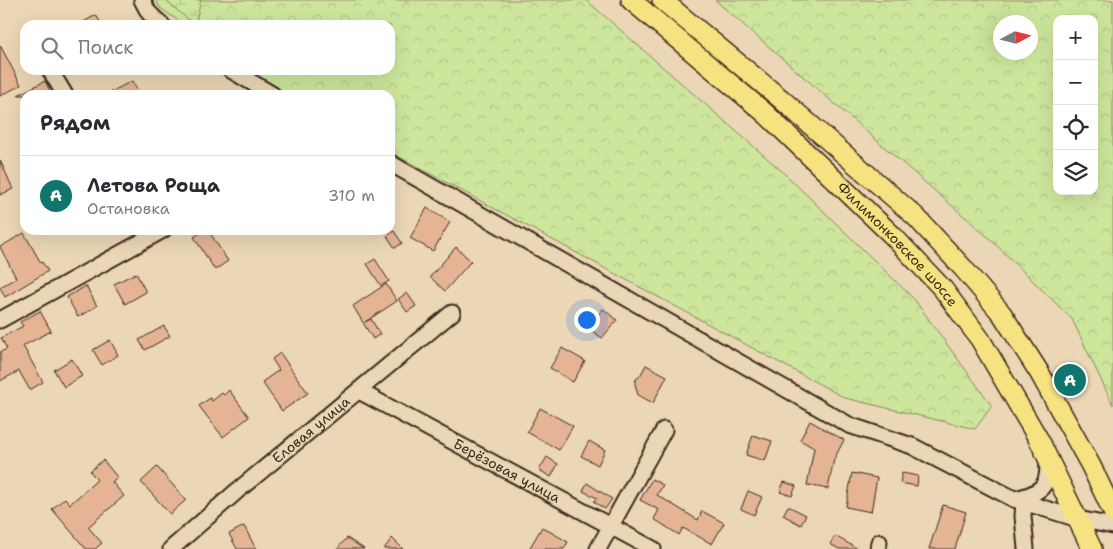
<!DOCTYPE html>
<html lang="ru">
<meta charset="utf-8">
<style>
:root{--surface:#fff;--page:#f2f2f3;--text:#2b2b33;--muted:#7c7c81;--line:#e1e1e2;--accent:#0f766e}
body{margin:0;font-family:"Shantell Sans",sans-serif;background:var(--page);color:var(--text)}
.controls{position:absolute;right:15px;top:15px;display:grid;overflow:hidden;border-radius:10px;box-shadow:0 5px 20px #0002}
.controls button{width:45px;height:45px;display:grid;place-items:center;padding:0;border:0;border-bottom:1px solid var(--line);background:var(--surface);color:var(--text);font:25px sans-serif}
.compass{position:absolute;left:993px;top:15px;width:45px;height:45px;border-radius:50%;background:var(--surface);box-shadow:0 5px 20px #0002;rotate:83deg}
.you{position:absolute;left:586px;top:319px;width:18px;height:18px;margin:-12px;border:4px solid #fff;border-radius:50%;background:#1a73e8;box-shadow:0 0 0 8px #1a73e833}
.badge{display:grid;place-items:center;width:32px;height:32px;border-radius:50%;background:var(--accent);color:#fff;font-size:16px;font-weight:700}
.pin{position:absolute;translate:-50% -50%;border:2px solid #fff;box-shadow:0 1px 5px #0006}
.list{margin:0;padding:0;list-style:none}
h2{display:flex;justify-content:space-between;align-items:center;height:65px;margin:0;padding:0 20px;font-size:21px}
h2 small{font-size:16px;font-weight:400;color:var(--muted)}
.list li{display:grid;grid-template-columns:32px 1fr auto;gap:15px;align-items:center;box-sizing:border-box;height:80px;padding:0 20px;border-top:1px solid var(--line)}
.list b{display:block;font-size:19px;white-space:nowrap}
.list p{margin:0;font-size:16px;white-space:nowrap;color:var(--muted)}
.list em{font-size:16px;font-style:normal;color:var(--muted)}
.icon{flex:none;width:28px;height:28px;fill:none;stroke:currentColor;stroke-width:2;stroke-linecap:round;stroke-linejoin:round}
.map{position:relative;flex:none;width:1113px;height:549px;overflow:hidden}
.search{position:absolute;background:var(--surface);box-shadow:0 5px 20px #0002;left:20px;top:20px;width:375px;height:55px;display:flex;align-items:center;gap:12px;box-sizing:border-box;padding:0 18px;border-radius:15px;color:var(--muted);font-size:19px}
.panel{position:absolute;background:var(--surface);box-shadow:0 5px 20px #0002;left:20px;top:90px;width:375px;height:145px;border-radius:15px}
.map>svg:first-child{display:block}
</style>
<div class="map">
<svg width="1113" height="549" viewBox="0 0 1113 549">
<defs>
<pattern id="forest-crowns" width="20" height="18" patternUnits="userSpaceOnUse" patternTransform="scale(1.25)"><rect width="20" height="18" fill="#cde69c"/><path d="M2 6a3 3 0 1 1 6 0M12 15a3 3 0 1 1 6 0" fill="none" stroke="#b1c586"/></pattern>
<pattern id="wetland-marsh" width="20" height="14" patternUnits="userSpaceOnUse" patternTransform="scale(1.25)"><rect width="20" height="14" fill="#cde69c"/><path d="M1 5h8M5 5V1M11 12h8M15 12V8" fill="none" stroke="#b1c586"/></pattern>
</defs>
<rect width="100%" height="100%" fill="#ebd7b5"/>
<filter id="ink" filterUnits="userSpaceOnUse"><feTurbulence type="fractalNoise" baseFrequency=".02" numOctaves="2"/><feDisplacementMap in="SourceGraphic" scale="10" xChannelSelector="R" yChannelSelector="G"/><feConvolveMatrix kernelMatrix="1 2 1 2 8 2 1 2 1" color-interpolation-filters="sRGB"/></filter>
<g filter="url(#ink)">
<!-- forest -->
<g fill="url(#forest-crowns)" stroke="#84885d" fill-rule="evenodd">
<polygon points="156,0 586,0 784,173 914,299 992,406 975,429 845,398 390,152 390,95 284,95 268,86 246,70 390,70 390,25 184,25 159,7"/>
<path d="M 715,0 L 1113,0 L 1113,405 L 1072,319 L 988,237 ZM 1057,19 L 1094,19 L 1094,191 L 1057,191 ZM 1000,22 L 1030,22 L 1030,52 L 1000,52 Z"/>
</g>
<!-- wetland -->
<polygon fill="url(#wetland-marsh)" stroke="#84885d" points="166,0 201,0 195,25 166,1"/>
<!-- building -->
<g fill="#e4b495" stroke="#3b2a1e">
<polygon points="96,15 102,25 78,25"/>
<polygon points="0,45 21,85 0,96"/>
<polygon points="45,81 52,95 18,95"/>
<polygon points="132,81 140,95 105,95"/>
<polygon points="0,160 13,189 0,195"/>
<polygon points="427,208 450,222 433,251 410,238"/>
<polygon points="205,230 208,230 228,261 215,270 194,237"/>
<polygon points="394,231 402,243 395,248 387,236"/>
<polygon points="24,233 41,263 42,262 48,271 5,297 0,287 16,278 0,247"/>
<polygon points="456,247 471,261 445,291 430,277"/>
<polygon points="375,259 389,281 381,286 367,264"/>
<polygon points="136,273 146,292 125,304 114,284"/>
<polygon points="386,284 397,301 365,322 371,319 380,334 373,339 353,306"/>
<polygon points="86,286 97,306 78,317 67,297"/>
<polygon points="407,293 416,306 407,312 398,299"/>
<polygon points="603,309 617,320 602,338 588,328"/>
<polygon points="40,311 51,331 23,346 43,382 30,390 19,371 0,381 0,352 7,349 1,338 23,326 20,322"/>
<polygon points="164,326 170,336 145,350 139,340"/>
<polygon points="110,340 118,355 102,365 93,350"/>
<polygon points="562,348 585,361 573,382 550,368"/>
<polygon points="280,353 308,393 282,411 262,382 279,370 272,359"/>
<polygon points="72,359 82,376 64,387 54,370"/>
<polygon points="646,365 667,376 653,403 638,395 635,384 636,379 640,376"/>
<polygon points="229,390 249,417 223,437 199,406 210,398 212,401 222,393 224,395"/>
<polygon points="540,408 573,426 559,450 527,432"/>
<polygon points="810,421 844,440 834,459 828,489 807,485 814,448 800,440"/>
<polygon points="753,435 772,441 765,461 746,455"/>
<polygon points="589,441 605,450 598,465 581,456"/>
<polygon points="547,457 558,464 551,477 539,470"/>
<polygon points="103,460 117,477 112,482 124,496 88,527 102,543 95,549 86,549 52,509 65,498 70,504 97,480 90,471"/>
<polygon points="157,467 186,500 170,514 141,482"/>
<polygon points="852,473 877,478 871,512 846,507"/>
<polygon points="902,473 918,476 917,486 900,483"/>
<polygon points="652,479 663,485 657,495 698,520 702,511 724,523 712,544 683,528 679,535 654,519 659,510 640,500"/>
<polygon points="784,482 796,486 792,496 780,492"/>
<polygon points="587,483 612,499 605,509 594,502 597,498 583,491"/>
<polygon points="748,491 762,497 754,515 741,509"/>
<polygon points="943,505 966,512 955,549 929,549"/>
<polygon points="788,506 806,515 801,525 783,515"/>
<polygon points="244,526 256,549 237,549 229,534"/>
<polygon points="542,527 568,542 564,549 529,549"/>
<polygon points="835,536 858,549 839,549 830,544"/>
<polygon points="347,538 364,549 337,549"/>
<polygon points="392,538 403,549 384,549"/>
</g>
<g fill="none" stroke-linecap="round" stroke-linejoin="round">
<!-- minor casing -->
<g stroke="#3b2a1e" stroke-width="19">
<g id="minor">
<polyline points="142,0 149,13 162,25"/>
<polyline points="50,70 65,95"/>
<polyline points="231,70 273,95"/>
<polyline points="390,163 849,425 912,446 1014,499 1078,519 1113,526"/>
<polyline points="0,320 163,230"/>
<path id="s1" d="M 359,391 L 653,549"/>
<path d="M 1014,499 C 1040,494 1051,486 1047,459"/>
<polyline points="1024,502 1023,516 1026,549"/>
<path id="s2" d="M 171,549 L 237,491 L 452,313"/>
<polyline points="598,549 664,430"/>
<polyline points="878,549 879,542"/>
</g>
</g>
<!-- major casing -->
<g stroke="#3b2a1e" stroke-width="22">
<g id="major">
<path id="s3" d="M 631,0 L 765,113 L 892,235 L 943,289 L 980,339 L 1039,440 L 1092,549"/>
<polyline points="662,0 781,99 916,217 963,268 1002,314 1039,372 1091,466 1113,512"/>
</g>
</g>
<!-- minor -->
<use href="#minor" stroke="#ebd7b5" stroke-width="15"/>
<!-- major -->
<use href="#major" stroke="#f7e281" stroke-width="19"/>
</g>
</g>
<g text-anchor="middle" stroke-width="4" stroke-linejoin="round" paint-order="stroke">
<!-- street labels -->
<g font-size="14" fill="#3b2a1e" stroke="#ebd7b5">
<text dy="5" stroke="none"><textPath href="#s3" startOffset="362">Филимонковское шоссе</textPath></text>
<text dy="5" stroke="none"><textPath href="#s2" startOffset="184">Еловая улица</textPath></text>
<text dy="5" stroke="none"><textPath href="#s1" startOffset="168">Берёзовая улица</textPath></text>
</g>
</g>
</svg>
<div class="controls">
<button>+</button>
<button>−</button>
<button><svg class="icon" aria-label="locate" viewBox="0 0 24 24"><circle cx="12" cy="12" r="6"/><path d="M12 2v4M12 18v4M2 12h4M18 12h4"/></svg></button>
<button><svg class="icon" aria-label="layers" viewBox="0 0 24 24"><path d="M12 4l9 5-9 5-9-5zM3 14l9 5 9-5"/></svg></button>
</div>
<svg class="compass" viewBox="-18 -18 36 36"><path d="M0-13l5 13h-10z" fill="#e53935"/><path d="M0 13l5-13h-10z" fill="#7c7c81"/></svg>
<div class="you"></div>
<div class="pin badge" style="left:1070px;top:380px">A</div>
<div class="search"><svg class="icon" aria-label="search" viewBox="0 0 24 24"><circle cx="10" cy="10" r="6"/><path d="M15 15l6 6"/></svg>Поиск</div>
<section class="panel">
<h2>Рядом<small></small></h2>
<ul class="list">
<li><span class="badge">A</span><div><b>Летова Роща</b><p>Остановка</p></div><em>310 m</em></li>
</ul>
</section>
</div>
